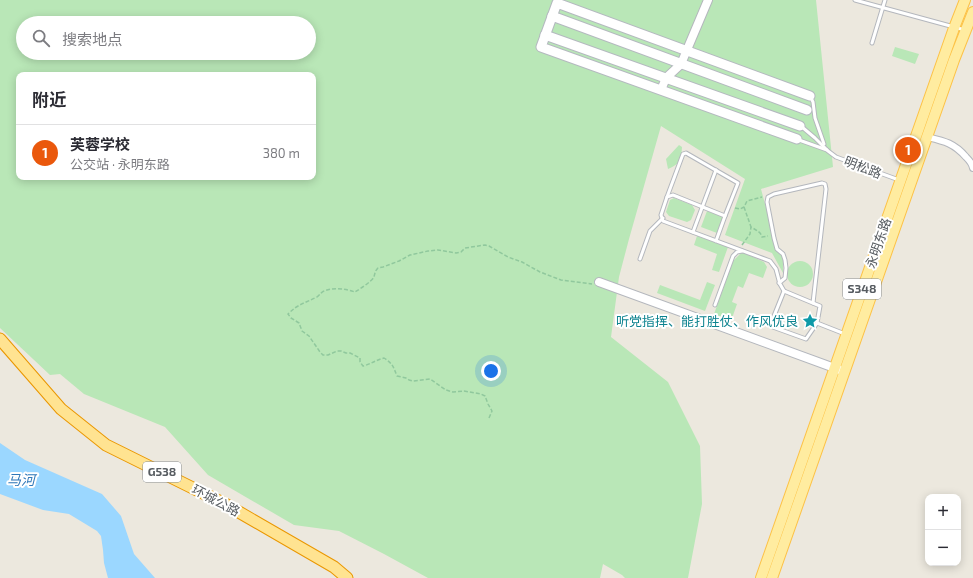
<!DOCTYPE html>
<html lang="zh">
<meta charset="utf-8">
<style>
:root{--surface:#fff;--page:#f7f7f7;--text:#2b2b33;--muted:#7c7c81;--line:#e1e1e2;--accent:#ea580c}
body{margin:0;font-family:"Exo 2","Noto Sans SC",sans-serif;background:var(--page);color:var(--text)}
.controls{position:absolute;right:12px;bottom:12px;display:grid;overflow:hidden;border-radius:8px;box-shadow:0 2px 10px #0003}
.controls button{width:36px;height:36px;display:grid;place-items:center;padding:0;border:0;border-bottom:1px solid var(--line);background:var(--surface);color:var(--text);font:20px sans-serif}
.you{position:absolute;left:491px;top:371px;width:14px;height:14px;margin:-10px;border:3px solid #fff;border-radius:50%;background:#1a73e8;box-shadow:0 0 0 6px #1a73e833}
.badge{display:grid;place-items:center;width:26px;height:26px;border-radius:50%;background:var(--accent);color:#fff;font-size:13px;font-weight:700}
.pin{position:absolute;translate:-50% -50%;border:2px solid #fff;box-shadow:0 1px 4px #0006}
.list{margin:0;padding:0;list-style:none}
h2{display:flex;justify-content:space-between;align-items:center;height:52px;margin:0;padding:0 16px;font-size:17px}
h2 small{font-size:13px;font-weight:400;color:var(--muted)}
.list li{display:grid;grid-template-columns:26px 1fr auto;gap:12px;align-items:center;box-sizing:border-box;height:56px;padding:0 16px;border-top:1px solid var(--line)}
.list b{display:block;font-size:15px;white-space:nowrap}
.list p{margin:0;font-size:13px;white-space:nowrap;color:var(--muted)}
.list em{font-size:13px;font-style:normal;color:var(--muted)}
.icon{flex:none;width:22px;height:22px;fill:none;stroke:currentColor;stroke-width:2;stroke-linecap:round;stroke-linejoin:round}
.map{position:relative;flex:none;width:973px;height:578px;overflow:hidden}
.search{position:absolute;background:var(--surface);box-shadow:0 2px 10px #0003;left:16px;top:16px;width:300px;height:44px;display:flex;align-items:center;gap:10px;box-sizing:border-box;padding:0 14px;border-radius:22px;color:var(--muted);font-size:15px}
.panel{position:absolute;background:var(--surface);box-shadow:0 2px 10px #0003;left:16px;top:72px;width:300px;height:108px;border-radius:8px}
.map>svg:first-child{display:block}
</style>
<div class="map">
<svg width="973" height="578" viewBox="0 0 973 578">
<rect width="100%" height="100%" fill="#ece8de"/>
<!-- green -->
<g fill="#b9e7b7" fill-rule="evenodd">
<path d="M 0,0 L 816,0 L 833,167 L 761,189 L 777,249 L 783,254 L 783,273 L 772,253 L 725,235 L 745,179 L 661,126 L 629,239 L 619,277 L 611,337 L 668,382 L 700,446 L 702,504 L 688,578 L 625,578 L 622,575 L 603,564 L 600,578 L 428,578 L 384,554 L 339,531 L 294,525 L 208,475 L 165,427 L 84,394 L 60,374 L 50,375 L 0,328 ZM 23,23 L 309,23 L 309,53 L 23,53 ZM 19,75 L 313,75 L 313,177 L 19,177 Z"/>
<polygon points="895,47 919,54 915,64 892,56"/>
<path d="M 679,145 L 682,147 C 681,161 681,163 668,169 L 666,159 Z"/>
<polygon points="674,198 692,205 695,210 691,220 687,222 669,216 666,212 670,200"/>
<polygon points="707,211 723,217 717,233 701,227"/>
<polygon points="697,236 728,247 719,272 712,270 717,254 694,245"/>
<polygon points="742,252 764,262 767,267 763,278 749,273 743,288 738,286 732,302 737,304 731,321 714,314 733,261"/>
<circle cx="800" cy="274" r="13"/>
<polygon points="707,282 715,285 705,311 657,293 660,285 700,300"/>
</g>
<!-- water -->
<polygon fill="#9bd7ff" points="0,443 25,460 102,494 121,516 134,554 155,578 108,578 104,563 103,550 101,536 97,531 69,514 43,510 0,494"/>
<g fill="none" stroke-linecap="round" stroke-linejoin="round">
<!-- service casing -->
<g stroke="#b4b7bd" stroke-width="5">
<g id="service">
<polyline points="855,0 965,30"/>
<polyline points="872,43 885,0"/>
<polyline points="811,98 813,102 815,118 824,144"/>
<polyline points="802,127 815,138 828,151 836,157 899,180"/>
<polyline points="799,140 827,150"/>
<polyline points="667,197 683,154 686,153 738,183 725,216"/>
<polyline points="693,232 716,170"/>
<polyline points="716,241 725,216 673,195 667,197 661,215 663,221 770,261 776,269 780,284 784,291 820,306 817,323 845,334"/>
<polyline points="640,259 650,231 663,218"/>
<polyline points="779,283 785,278 786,268 785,260 783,254 777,249 774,238 767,202 768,197 774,194 822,183 825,184 826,189 813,303"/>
<polyline points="784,291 770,326 806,339 817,323"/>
<polyline points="715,305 733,256 737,252 742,251"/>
</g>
</g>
<!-- minor casing -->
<g stroke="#b4b7bd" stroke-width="8">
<path id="minor" d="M 927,137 C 944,141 954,143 966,157 C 969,160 972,163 973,168"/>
</g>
<!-- tertiary casing -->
<g stroke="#b4b7bd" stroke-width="10">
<g id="tertiary">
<polyline points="661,90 666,78 681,64 708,0"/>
<polyline points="599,282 840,370"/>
</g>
</g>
<!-- secondary casing -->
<g stroke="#b4b9bf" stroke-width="11">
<g id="secondary">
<polyline points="552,16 807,110"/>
<polyline points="545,35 800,126"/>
<polyline points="797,139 541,47 557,3 810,96"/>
</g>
</g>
<!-- primary casing -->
<g stroke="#fdc246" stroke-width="12">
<g id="primary">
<polyline points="761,578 954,28 965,0"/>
<polyline points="772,578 954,60 973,12"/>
</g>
</g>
<!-- trunk casing -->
<g stroke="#ea9700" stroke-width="13">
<polyline id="trunk" points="0,339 61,409 106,445 225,504 334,567 347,578"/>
</g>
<!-- path -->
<g stroke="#90c89d" stroke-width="1.5" stroke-dasharray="4 2" stroke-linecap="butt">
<path d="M 744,207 L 751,227 C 756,230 761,232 762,237 L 768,236"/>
<polyline points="735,208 740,209 744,207 747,201 762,197"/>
<polyline points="742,245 750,234 751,227"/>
<path d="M 489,418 L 492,411 L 488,404 L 485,396 L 481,394 L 464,391 L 453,392 L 446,390 L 430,379 L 413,381 L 409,380 L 406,378 L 397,376 C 393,366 393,364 384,358 C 376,360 371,364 363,366 L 360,362 L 360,358 L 350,353 L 346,353 L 341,351 L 337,351 L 328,355 L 323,355 L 320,352 L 309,336 L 302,331 L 299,323 L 291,318 L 288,314 C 298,304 305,303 317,297 C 320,295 321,292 324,291 C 334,287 346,289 355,292 C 360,289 371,282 374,277 C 375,273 375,271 378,268 L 383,267 L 399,261 L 410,255 L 428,251 L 438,250 L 456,253 L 461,252 L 465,248 L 485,245 L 489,246 L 508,257 L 522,262 L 540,272 L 561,280 L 592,284"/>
</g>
<!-- service -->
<use href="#service" stroke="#fff" stroke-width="3"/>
<!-- minor -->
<use href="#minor" stroke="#fff" stroke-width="6"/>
<!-- tertiary -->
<use href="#tertiary" stroke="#fff" stroke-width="8"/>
<!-- secondary -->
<use href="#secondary" stroke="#fff" stroke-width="9"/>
<!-- primary -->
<use href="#primary" stroke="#ffeca0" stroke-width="10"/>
<!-- trunk -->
<use href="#trunk" stroke="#ffe391" stroke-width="11"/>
</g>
<!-- icons -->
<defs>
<g id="sight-bare" transform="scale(1.2)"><path d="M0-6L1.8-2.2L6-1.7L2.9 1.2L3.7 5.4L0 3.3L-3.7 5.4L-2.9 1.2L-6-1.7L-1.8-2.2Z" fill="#0f9aa8" stroke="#fff" stroke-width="2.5" paint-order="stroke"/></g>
</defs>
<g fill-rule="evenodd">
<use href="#sight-bare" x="810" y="321"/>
</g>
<g text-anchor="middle" stroke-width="4" stroke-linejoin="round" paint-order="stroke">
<!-- shield labels -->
<g fill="#fff" stroke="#898d90" stroke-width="1">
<rect x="843" y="279" width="38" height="20" rx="3"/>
<rect x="143" y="462" width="38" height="20" rx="3"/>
</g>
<g font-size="12" font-weight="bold" fill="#575c61">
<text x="862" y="293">S348</text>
<text x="162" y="476">G538</text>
</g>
<!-- street labels -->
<g font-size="13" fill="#575c61" stroke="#fff">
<text transform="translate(863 167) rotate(21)" y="5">明松路</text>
<text transform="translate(878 243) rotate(-71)" y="5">永明东路</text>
<text transform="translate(216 500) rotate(28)" y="5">环城公路</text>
</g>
<!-- culture labels -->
<g font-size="13" fill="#0d838f" stroke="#fff" text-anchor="end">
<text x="798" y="326">听党指挥、能打胜仗、作风优良</text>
</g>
<!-- water labels -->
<g font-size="14" font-style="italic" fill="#3078b8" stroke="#fff">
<text x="21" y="485">马河</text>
</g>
</g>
</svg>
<div class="controls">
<button>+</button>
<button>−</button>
</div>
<div class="you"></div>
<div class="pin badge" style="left:908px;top:150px">1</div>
<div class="search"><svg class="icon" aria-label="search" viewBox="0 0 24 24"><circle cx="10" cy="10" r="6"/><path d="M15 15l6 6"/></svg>搜索地点</div>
<section class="panel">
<h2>附近<small></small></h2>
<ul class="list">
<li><span class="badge">1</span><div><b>芙蓉学校</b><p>公交站 · 永明东路</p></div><em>380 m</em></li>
</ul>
</section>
</div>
